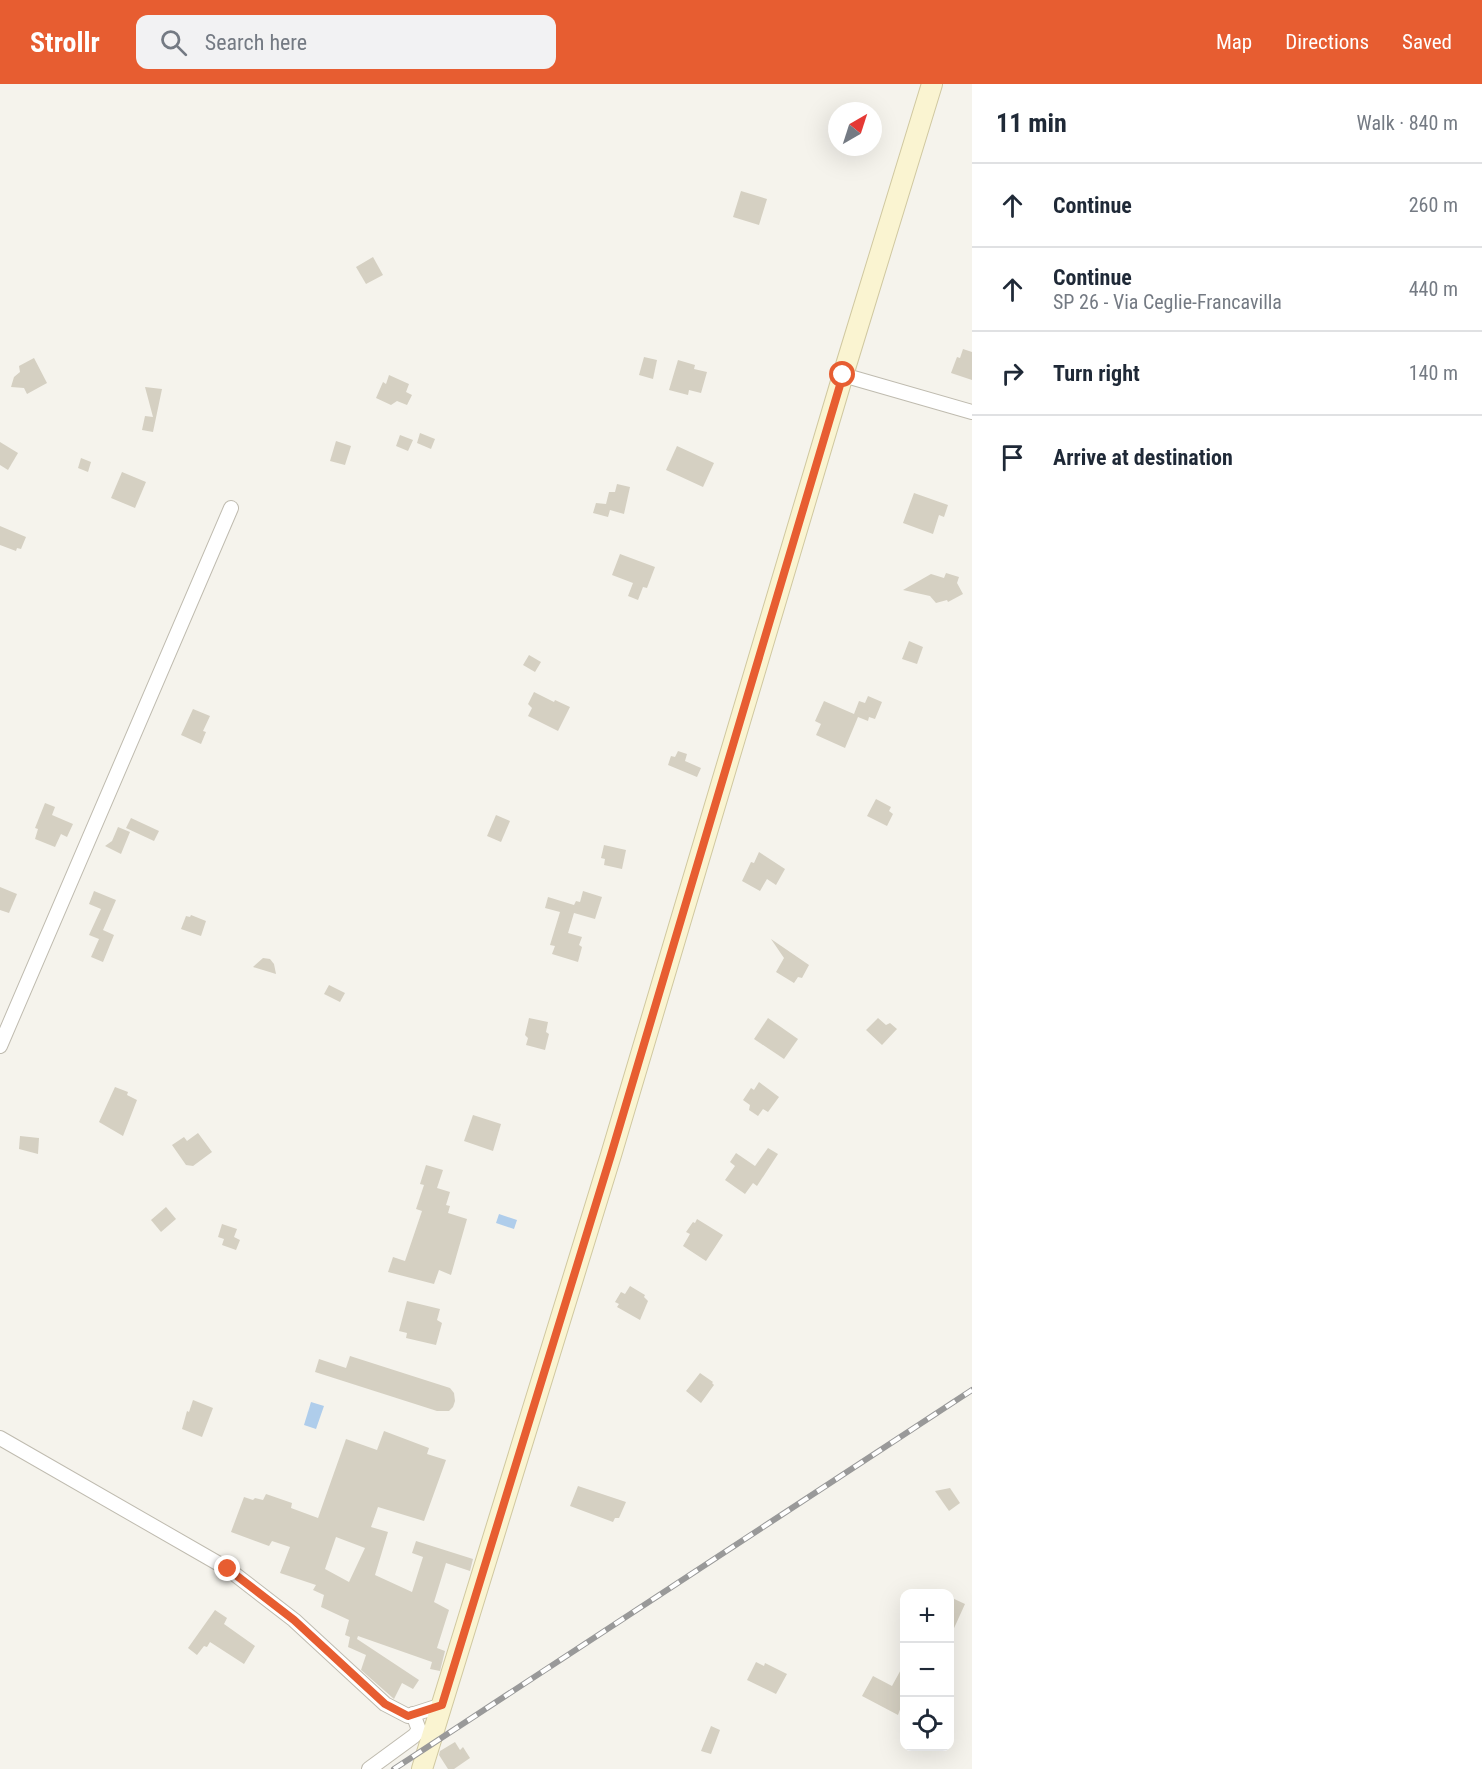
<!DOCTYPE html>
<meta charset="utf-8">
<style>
:root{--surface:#fff;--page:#f2f2f3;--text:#1f2937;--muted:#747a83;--line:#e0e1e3;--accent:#e75d31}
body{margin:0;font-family:"Roboto Condensed",sans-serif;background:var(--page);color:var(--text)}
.controls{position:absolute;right:18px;bottom:18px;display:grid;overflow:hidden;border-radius:12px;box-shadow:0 6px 24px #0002}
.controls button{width:54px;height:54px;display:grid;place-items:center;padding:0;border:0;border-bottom:2px solid var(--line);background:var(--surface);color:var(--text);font:30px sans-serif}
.compass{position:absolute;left:828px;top:18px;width:54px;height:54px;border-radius:50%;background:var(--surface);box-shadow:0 6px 24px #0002;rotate:39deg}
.stop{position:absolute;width:18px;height:18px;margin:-14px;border:4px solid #e75d31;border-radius:50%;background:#fff}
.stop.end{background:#e75d31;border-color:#fff;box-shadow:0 2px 6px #0008}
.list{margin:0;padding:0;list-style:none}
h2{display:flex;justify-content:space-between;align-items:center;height:78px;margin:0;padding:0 24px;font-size:26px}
h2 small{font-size:20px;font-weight:400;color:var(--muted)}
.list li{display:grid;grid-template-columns:39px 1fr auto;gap:18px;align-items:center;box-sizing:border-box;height:84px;padding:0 24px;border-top:2px solid var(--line)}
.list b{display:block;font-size:22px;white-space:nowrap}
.list p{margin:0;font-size:20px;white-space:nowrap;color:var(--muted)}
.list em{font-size:20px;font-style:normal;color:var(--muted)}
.icon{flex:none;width:33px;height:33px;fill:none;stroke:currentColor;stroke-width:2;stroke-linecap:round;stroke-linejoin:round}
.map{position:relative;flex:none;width:972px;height:1685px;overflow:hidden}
header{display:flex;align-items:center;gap:36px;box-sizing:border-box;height:84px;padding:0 30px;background:var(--accent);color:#fff}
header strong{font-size:28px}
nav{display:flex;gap:33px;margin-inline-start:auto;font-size:21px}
.search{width:420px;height:54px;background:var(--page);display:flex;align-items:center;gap:15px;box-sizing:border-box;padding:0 21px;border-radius:12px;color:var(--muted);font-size:22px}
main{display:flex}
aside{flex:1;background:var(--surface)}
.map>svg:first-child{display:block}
</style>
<header>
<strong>Strollr</strong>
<div class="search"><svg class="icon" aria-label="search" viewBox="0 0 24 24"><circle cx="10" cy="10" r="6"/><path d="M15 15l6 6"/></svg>Search here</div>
<nav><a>Map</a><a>Directions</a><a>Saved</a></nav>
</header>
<main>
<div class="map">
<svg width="972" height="1685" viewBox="0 0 972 1685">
<rect width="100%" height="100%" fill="#f5f3ec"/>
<!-- water -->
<g fill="#afcdeb">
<polygon points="499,1130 517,1136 514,1145 496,1139"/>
<polygon points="311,1318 324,1322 316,1345 304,1341"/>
</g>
<!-- building -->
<g fill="#d5d0c2" fill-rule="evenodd">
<polygon points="741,107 767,115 759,141 733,133"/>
<polygon points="373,173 383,191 366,200 356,183"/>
<polygon points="963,265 972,268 972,296 951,289 957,273 960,274"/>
<polygon points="644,273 657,276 653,295 639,291"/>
<polygon points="34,274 47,299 27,310 24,304 11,303 14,293 20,288 19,282"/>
<polygon points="678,276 695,281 694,285 707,288 701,309 689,306 688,311 669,306"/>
<polygon points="389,291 409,300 406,308 412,311 407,321 397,317 391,321 376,314 383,298 386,300"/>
<polygon points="145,303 162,305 153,348 142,346 145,332 153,333"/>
<polygon points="420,349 435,355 431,365 417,359"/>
<polygon points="400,351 413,356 408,367 396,362"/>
<polygon points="336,357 351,362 345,381 330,377"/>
<polygon points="0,358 18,369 8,386 0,381"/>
<polygon points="677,362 714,379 703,403 666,386"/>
<polygon points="81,374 91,378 88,388 78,384"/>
<polygon points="122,388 146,398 135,424 111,414"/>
<polygon points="617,400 630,403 624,430 610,426 608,433 593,429 596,419 606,420 609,408 615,408"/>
<polygon points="914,409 948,421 944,433 939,431 933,450 903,439"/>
<polygon points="0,442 26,453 21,465 17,464 16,467 0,461"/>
<polygon points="620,470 655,483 647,504 643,503 638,516 628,512 633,499 612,491"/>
<polygon points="946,489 959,493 957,499 963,510 948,518 947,516 936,519 930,512 903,506 931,490 944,494"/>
<polygon points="909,557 923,563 917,580 902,575"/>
<polygon points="529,571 541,578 535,588 523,581"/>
<polygon points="534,608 554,618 555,616 570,623 558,647 528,632 532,624 528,620"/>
<polygon points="868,612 882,618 875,635 869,633 868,637 858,633 845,664 816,651 821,640 815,637 824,617 854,630 859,617 865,619"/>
<polygon points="193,625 210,632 203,647 206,648 201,660 181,651"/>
<polygon points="678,667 687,670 685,677 701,684 697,693 668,681 671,672 675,673"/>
<polygon points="876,715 891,723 889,727 893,730 887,742 867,732"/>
<polygon points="45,719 55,723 52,731 73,740 67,753 61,750 55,763 35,755 38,745 35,744"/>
<polygon points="496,731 510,737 501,758 487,752"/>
<polygon points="131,734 159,747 154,757 126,744"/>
<polygon points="118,743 130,748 121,770 105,762 112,757"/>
<polygon points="604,761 626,766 622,785 604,781 605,775 601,774"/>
<polygon points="759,768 785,785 776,801 767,795 760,807 742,797 751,778 754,779"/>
<polygon points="0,803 17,810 9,829 0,826"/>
<polygon points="94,807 116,816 103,846 114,851 103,878 91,873 99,855 89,851 101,825 89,820"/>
<polygon points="583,807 602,813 595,835 574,829 568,849 582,853 579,861 582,863 578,878 552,870 555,862 550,861 560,828 545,824 548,813 574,821 576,817 580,818"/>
<polygon points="191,831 206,837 201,852 181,845 186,832 190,833"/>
<polygon points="771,855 809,881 802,894 798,893 794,899 776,888 784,874"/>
<polygon points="263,874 270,875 274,880 276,890 253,883"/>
<polygon points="329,901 345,909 340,918 324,910"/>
<polygon points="529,934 548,938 546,948 549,950 545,966 526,961 528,954 525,951"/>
<polygon points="768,934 798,955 784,975 754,955"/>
<polygon points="878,934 886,941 890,939 897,945 882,961 866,946"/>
<polygon points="759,998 779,1013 768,1028 763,1025 758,1032 749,1026 750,1021 743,1016 751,1004 754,1006"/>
<polygon points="115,1003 128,1008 127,1011 137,1016 123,1052 99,1038"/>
<polygon points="473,1031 501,1040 493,1067 464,1057"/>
<polygon points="198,1049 212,1068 193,1082 186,1081 172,1061 184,1053 187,1057"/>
<polygon points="20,1052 39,1054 38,1070 19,1065"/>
<polygon points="768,1064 778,1070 757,1102 753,1099 745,1110 725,1096 735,1082 730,1078 736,1069 755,1082"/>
<polygon points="426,1081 443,1086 437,1104 450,1108 446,1121 450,1122 448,1129 467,1135 451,1191 439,1186 434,1200 388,1188 393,1173 405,1177 422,1127 416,1125 424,1101 420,1100"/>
<polygon points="166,1123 176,1135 161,1148 151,1136"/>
<polygon points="697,1135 723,1151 706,1177 683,1162 690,1150 686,1148 693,1138 695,1139"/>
<polygon points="222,1140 237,1145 234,1153 240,1156 236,1166 222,1161 224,1155 218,1153"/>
<polygon points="630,1202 645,1211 644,1213 648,1217 640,1236 617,1223 619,1220 615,1218 621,1208 625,1210"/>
<polygon points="407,1217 440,1225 437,1236 442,1239 436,1261 406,1254 407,1249 399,1247"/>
<polygon points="350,1272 450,1304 454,1309 455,1317 453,1323 449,1327 437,1327 315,1288 319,1275 346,1284"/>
<polygon points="700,1289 713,1298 712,1299 714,1301 701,1319 686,1307"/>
<polygon points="193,1316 213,1324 202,1353 182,1345 187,1327 189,1328"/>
<path d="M 384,1347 L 429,1364 L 427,1370 L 446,1376 L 424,1437 L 378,1423 L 371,1443 L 388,1448 L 375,1491 L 412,1508 L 423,1473 L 412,1469 L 416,1457 L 473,1475 L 470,1487 L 446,1479 L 434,1518 L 449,1526 L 437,1564 L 445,1567 L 440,1587 L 430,1585 L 432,1578 L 358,1552 L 357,1555 L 419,1596 L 413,1605 L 402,1599 L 394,1615 L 361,1586 L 366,1571 L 348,1563 L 350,1553 L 345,1551 L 349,1536 L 321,1523 L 324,1511 L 313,1506 L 316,1501 L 280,1489 L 290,1463 L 272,1457 L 269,1462 L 231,1448 L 244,1413 L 253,1416 L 255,1414 L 263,1416 L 266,1410 L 292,1419 L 291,1424 L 318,1434 L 346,1355 L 377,1366 ZM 336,1453 L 365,1464 L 349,1498 L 325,1485 Z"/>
<polygon points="578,1402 626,1418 619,1434 615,1434 613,1438 570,1422"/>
<polygon points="950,1404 960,1419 949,1427 935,1407"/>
<polygon points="950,1513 965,1520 950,1553"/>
<polygon points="215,1526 227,1534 224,1540 255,1562 244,1580 210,1558 207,1563 204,1562 197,1571 188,1564"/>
<polygon points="756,1578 764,1582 765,1579 787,1590 776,1610 747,1596"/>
<polygon points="904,1580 904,1625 901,1623 898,1631 862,1612 873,1592 892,1602"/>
<polygon points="711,1642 720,1646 711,1670 701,1667"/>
<polygon points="455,1658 460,1666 463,1663 470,1674 454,1685 448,1685 439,1671 440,1667"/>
</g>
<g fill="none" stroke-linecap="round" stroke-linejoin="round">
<!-- minor casing -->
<g stroke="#bfbbaf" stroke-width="16">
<g id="minor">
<polyline points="843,291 972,328"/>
<polyline points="0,962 231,424"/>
<polyline points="0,1354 228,1485 294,1536 385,1620 408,1632 442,1621"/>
<polyline points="369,1685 414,1652 419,1646 413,1630"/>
</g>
</g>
<!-- secondary casing -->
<g stroke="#d0c8a0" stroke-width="22">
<polyline id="secondary" points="422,1685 611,1071 843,291 932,0"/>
</g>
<!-- minor -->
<use href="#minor" stroke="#fff" stroke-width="14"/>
<!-- secondary -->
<use href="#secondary" stroke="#faf4d1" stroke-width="20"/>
<!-- rail casing -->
<g stroke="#999" stroke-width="6">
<polyline id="rail" points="394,1685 972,1306"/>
</g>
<!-- rail -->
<use href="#rail" stroke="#fff" stroke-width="4" stroke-dasharray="11" stroke-linecap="butt"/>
</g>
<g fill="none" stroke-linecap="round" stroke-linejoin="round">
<!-- route -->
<polyline stroke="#e75d31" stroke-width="8" points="228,1485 294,1536 385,1620 408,1632 442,1621 611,1071 843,291"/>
</g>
</svg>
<div class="controls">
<button>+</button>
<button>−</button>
<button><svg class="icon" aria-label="locate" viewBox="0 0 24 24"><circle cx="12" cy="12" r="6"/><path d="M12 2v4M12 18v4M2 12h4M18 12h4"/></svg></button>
</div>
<svg class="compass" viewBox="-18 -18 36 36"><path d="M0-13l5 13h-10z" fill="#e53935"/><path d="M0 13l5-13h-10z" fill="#747a83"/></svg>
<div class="stop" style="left:843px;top:291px"></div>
<div class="stop end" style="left:228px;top:1485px"></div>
</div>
<aside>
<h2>11 min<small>Walk · 840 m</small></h2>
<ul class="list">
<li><svg class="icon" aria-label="ahead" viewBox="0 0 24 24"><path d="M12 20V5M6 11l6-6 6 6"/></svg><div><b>Continue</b></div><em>260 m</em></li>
<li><svg class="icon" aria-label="ahead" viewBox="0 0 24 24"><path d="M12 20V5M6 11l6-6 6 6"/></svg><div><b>Continue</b><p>SP 26 - Via Ceglie-Francavilla</p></div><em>440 m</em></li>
<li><svg class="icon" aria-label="right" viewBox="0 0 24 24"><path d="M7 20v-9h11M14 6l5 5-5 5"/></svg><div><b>Turn right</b></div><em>140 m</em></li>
<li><svg class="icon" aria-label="arrive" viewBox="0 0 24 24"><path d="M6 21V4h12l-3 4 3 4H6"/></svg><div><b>Arrive at destination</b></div></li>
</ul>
</aside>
</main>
